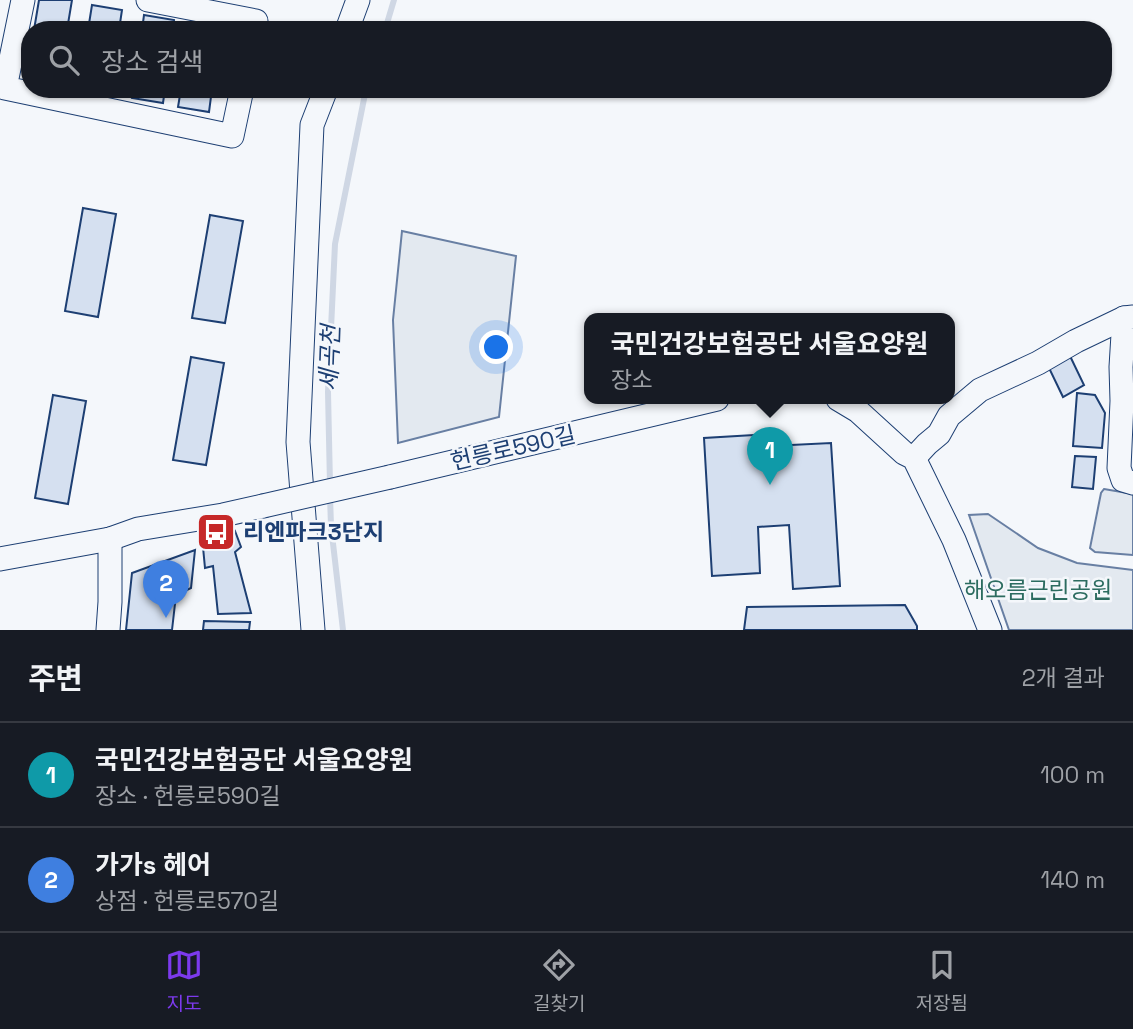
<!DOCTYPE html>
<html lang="ko">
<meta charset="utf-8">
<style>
:root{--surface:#171b24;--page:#20242c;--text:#f1f3f6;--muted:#9ea1a6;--line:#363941;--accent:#7c3aed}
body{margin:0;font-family:"Space Grotesk","Noto Sans KR",sans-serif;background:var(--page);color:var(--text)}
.you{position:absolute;left:497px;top:348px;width:24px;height:24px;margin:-18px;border:5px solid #fff;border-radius:50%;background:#1a73e8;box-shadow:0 0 0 10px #1a73e833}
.badge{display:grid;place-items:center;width:46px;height:46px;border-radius:50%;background:var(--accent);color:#fff;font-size:23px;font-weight:700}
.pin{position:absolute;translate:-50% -58px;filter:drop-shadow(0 2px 4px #0008)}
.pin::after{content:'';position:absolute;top:37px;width:24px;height:21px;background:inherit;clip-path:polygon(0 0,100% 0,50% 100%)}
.popup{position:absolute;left:584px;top:313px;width:371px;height:91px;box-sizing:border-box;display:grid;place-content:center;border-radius:14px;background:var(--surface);filter:drop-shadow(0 2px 5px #0005);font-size:23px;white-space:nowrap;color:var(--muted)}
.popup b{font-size:26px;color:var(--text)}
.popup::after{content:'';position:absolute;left:50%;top:100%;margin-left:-14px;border:14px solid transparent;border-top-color:var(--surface)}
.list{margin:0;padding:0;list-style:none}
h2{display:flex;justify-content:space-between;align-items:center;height:91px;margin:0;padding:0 28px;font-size:30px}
h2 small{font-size:23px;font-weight:400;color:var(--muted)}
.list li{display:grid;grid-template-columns:46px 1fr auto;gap:21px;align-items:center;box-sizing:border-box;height:105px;padding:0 28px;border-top:2px solid var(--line)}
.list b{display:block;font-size:26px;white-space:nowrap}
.list p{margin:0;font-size:23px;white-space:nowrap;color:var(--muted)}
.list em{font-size:23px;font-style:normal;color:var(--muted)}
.icon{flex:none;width:38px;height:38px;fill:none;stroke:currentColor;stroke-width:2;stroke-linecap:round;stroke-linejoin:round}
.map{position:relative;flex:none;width:1133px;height:630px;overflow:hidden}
.search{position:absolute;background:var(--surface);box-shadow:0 2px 5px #0004;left:21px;right:21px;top:21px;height:77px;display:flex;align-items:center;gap:18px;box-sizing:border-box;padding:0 24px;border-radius:28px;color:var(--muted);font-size:26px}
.sheet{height:301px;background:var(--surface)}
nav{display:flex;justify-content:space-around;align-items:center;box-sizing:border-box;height:98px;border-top:2px solid var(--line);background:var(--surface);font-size:19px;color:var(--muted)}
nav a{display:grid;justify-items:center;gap:4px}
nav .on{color:var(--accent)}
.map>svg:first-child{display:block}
</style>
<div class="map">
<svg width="1133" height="630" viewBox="0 0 1133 630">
<rect width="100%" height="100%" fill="#f4f7fb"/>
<!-- green -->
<g fill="#e3e9f0" stroke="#687fa3" stroke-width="2">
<polygon points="402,231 516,256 499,417 398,443 393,320"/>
<polygon points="1104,489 1133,494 1133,555 1095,552 1090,548 1101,493"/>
<polygon points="988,514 1038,548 1077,563 1133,570 1133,630 1009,630 969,515"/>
</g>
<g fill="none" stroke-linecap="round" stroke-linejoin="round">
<!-- stream -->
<g stroke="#cfd7e4" stroke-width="6">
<polyline points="385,30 394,0"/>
<polyline points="330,485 328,392 335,244 366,89"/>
<polyline points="330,496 331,526 343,630"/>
</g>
</g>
<!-- building -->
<g fill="#d5e0f0" stroke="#1d3f73" stroke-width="2">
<polygon points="39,0 72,0 67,30 34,30"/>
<polygon points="92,5 122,10 119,30 88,30"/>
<polygon points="144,15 174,20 173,30 142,30"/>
<polygon points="195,21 220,25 220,30 194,30"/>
<polygon points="30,43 30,75 25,74"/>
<polygon points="134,89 165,89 163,103 132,98"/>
<polygon points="181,89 212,89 209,112 178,107"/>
<polygon points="83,208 116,214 98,317 65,311"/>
<polygon points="210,215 243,221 225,323 192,318"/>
<polygon points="1070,356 1084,385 1063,397 1049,368"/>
<polygon points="191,357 224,363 206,465 173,460"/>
<polygon points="1077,393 1095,395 1105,413 1102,448 1073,446"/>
<polygon points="53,395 86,401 68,504 35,498"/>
<polygon points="754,435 791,445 831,443 840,586 793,589 789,525 758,527 760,573 712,576 704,438"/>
<polygon points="1075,456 1096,457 1093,489 1072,487"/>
<polygon points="235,531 241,547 235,552 251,613 218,614 213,566 205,568 203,547"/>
<polygon points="195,550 191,588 176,595 172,630 126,630 132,573"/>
<polygon points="905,605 917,626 917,630 744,630 747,607"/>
<polygon points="204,621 250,622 249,630 203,630"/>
</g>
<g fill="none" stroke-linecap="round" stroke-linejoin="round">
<!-- minor casing -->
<g stroke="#1d3f73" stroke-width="25">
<g id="minor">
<polyline points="23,0 5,88 232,136 242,89"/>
<polyline points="148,0 256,21"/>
<polyline points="347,30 358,0"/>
<polyline points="1133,317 1124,318 1121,367 1122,401 1119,468 1123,480 1133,483"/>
<polyline points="838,399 858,411 904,453 914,458 954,540 990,630"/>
<polyline points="914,458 927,444 939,434 949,416 980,390 1038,363 1076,341 1124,318"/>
<polyline points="390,477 717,399"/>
<polyline points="0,559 110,539 138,529 223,515 263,506"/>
<polyline points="108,630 110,602 110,539"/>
<polyline points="313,630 298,442 312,125 326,89"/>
</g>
</g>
<!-- minor -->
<use href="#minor" stroke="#f4f7fb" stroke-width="23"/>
<!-- minor-bridge casing -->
<g stroke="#1d3f73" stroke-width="25" stroke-linecap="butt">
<polyline id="minor-bridge" points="263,506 390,477"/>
</g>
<!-- minor-bridge -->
<use href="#minor-bridge" stroke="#f4f7fb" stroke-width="23"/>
</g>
<!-- icons -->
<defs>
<g id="bus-square" transform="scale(2.0125)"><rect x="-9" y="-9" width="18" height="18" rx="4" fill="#c62828" stroke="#f4f7fb"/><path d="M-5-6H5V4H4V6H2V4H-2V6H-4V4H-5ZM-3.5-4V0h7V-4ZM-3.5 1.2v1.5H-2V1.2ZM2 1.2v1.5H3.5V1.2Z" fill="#fff"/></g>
</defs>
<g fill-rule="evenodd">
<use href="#bus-square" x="216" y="532"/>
</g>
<g text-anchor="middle" stroke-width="5" stroke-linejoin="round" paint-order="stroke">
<!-- street labels -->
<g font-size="23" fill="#1d3f73" stroke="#f4f7fb">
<text transform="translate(513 448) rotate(-13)" y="8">헌릉로590길</text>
</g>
<!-- poi labels -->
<g font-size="23" font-weight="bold" fill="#1d3f73" stroke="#f4f7fb" text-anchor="start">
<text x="243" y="540">리엔파크3단지</text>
</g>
<!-- park labels -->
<g font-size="23" fill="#2c6c60" stroke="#f4f7fb">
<text x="1038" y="598">해오름근린공원</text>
</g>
<!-- water labels -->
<g font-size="24" font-style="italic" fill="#1d3f73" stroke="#f4f7fb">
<text transform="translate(330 358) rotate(-88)" y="8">세곡천</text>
</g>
</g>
</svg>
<div class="you"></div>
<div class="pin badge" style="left:770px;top:485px;background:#0f9aa8">1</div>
<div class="popup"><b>국민건강보험공단 서울요양원</b>장소</div>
<div class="pin badge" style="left:166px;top:618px;background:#3f7fe0">2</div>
<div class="search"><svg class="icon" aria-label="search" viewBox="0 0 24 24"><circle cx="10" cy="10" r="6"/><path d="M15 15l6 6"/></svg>장소 검색</div>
</div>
<section class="sheet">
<h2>주변<small>2개 결과</small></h2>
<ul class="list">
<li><span class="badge" style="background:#0f9aa8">1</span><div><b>국민건강보험공단 서울요양원</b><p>장소 · 헌릉로590길</p></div><em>100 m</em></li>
<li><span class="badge" style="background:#3f7fe0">2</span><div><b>가가s 헤어</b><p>상점 · 헌릉로570길</p></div><em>140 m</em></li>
</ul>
</section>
<nav>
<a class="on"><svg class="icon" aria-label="map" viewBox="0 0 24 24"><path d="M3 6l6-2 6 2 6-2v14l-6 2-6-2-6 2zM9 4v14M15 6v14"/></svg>지도</a>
<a><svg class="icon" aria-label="directions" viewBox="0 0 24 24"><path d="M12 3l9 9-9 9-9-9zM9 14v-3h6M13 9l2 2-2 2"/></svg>길찾기</a>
<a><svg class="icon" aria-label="saved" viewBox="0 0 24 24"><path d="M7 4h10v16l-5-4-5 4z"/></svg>저장됨</a>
</nav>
